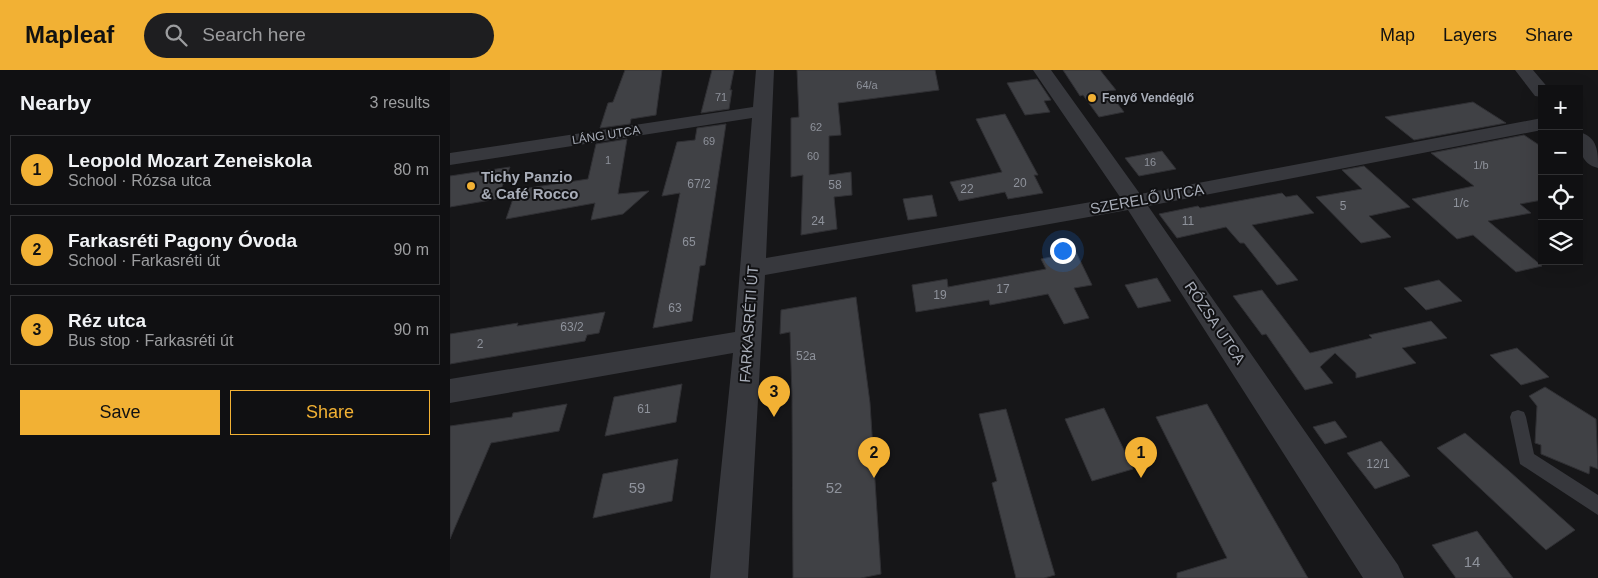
<!DOCTYPE html>
<meta charset="utf-8">
<style>
:root{--surface:#101012;--page:#1e1e20;--text:#f1f3f6;--muted:#9c9d9f;--line:#303032;--accent:#f2b134}
body{margin:0;font-family:Arial,sans-serif;background:var(--page);color:var(--text)}
.controls{position:absolute;right:15px;top:15px;display:grid;overflow:hidden;border-radius:0px;box-shadow:0 5px 20px #0002}
.controls button{width:45px;height:45px;display:grid;place-items:center;padding:0;border:0;border-bottom:1px solid var(--line);background:var(--surface);color:var(--text);font:25px sans-serif}
.you{position:absolute;left:612px;top:180px;width:18px;height:18px;margin:-12px;border:4px solid #fff;border-radius:50%;background:#1a73e8;box-shadow:0 0 0 8px #1a73e833}
.badge{display:grid;place-items:center;width:32px;height:32px;border-radius:50%;background:var(--accent);color:#111;font-size:16px;font-weight:700}
.pin{position:absolute;translate:-50% -41px;filter:drop-shadow(0 1px 2px #0008)}
.pin::after{content:'';position:absolute;top:26px;width:18px;height:15px;background:inherit;clip-path:polygon(0 0,100% 0,50% 100%)}
.list{margin:0;padding:0;list-style:none}
h2{display:flex;justify-content:space-between;align-items:center;height:65px;margin:0;padding:0 20px;font-size:21px}
h2 small{font-size:16px;font-weight:400;color:var(--muted)}
.list li{display:grid;grid-template-columns:32px 1fr auto;gap:15px;align-items:center;box-sizing:border-box;height:70px;margin:0 10px 10px;padding:0 10px;border:1px solid var(--line);border-radius:0px}
.list b{display:block;font-size:19px;white-space:nowrap}
.list p{margin:0;font-size:16px;white-space:nowrap;color:var(--muted)}
.list em{font-size:16px;font-style:normal;color:var(--muted)}
.actions{display:flex;gap:10px;padding:15px 20px}
.actions a{flex:1;padding:11px 0;border:1px solid var(--accent);border-radius:0px;text-align:center;font-size:18px;color:var(--accent)}
.actions .main{background:var(--accent);color:#111}
.icon{flex:none;width:28px;height:28px;fill:none;stroke:currentColor;stroke-width:2;stroke-linecap:round;stroke-linejoin:round}
.map{position:relative;flex:none;width:1148px;height:508px;overflow:hidden}
header{display:flex;align-items:center;gap:30px;box-sizing:border-box;height:70px;padding:0 25px;background:var(--accent);color:#111}
header strong{font-size:24px}
nav{display:flex;gap:28px;margin-inline-start:auto;font-size:18px}
.search{width:350px;height:45px;background:var(--page);display:flex;align-items:center;gap:12px;box-sizing:border-box;padding:0 18px;border-radius:28px;color:var(--muted);font-size:19px}
main{display:flex}
aside{flex:1;background:var(--surface)}
.map>svg:first-child{display:block}
</style>
<header>
<strong>Mapleaf</strong>
<div class="search"><svg class="icon" aria-label="search" viewBox="0 0 24 24"><circle cx="10" cy="10" r="6"/><path d="M15 15l6 6"/></svg>Search here</div>
<nav><a>Map</a><a>Layers</a><a>Share</a></nav>
</header>
<main>
<aside>
<h2>Nearby<small>3 results</small></h2>
<ul class="list">
<li><span class="badge">1</span><div><b>Leopold Mozart Zeneiskola</b><p>School · Rózsa utca</p></div><em>80 m</em></li>
<li><span class="badge">2</span><div><b>Farkasréti Pagony Óvoda</b><p>School · Farkasréti út</p></div><em>90 m</em></li>
<li><span class="badge">3</span><div><b>Réz utca</b><p>Bus stop · Farkasréti út</p></div><em>90 m</em></li>
</ul>
<div class="actions"><a class="main">Save</a><a>Share</a></div>
</aside>
<div class="map">
<svg width="1148" height="508" viewBox="0 0 1148 508">
<rect width="100%" height="100%" fill="#161618"/>
<!-- building -->
<g fill="#404145" stroke="#303034">
<polygon points="175,0 212,0 206,45 181,49 180,54 150,58 158,33 163,32"/>
<polygon points="262,0 284,0 280,20 282,20 279,39 251,43"/>
<polygon points="347,0 485,0 489,20 388,33 391,65 379,66 379,105 401,102 402,125 384,127 387,159 351,165 353,105 341,107 341,48 349,47"/>
<polygon points="613,0 650,0 666,20 658,21 674,42 649,47 633,25 630,26"/>
<polygon points="587,9 601,30 594,31 600,42 575,45 557,13"/>
<polygon points="1023,32 1056,53 964,70 935,47"/>
<polygon points="555,44 588,105 584,105 593,123 558,129 555,122 509,131 500,112 552,102 526,49"/>
<polygon points="276,54 255,195 250,196 242,251 203,258 230,123 212,126 227,72 245,70 247,58"/>
<polygon points="1074,65 1092,77 1092,130 1070,134 1081,143 1038,151 1092,196 1066,202 1023,165 1007,169 962,129 1024,116 981,83"/>
<polygon points="177,69 168,124 199,121 173,144 141,150 145,133 56,149 66,120 138,109 146,74"/>
<polygon points="712,81 726,99 689,106 675,88"/>
<polygon points="914,96 960,137 919,146 941,167 911,173 866,127 912,119 892,100"/>
<polygon points="60,97 47,129 0,137 0,106"/>
<polygon points="832,123 836,127 847,125 864,143 802,155 848,210 827,215 794,173 790,173 776,157 727,168 709,144 748,136 750,138"/>
<polygon points="482,125 487,146 458,150 453,129"/>
<polygon points="626,182 642,215 624,218 639,248 614,254 598,224 540,235 539,230 466,242 462,215 497,209 498,217 596,199 591,189"/>
<polygon points="707,208 721,231 688,238 675,215"/>
<polygon points="989,210 1012,231 976,240 954,218"/>
<polygon points="812,220 860,283 922,268 919,265 981,251 997,268 952,278 966,293 906,308 906,303 885,283 870,297 883,313 855,320 816,264 812,265 783,226"/>
<polygon points="406,227 420,333 431,504 411,508 343,508 342,326 340,262 330,264 331,240"/>
<polygon points="155,242 149,263 137,265 135,271 0,294 0,264 68,253 67,256"/>
<polygon points="1067,278 1099,307 1071,315 1040,285"/>
<polygon points="232,314 226,352 155,366 164,327"/>
<polygon points="1095,317 1146,349 1148,399 1140,396 1139,404 1091,384 1091,375 1085,373 1087,336 1079,326"/>
<polygon points="117,334 109,361 41,373 0,469 0,356 62,347 63,343"/>
<polygon points="757,334 858,508 727,508 727,503 777,488 706,347"/>
<polygon points="654,338 683,399 642,411 615,349"/>
<polygon points="556,339 605,505 594,508 566,508 542,413 547,411 529,344"/>
<polygon points="885,351 897,367 875,374 863,357"/>
<polygon points="1015,363 1059,401 1125,460 1096,480 987,378"/>
<polygon points="931,371 960,406 925,419 897,383"/>
<polygon points="228,389 222,431 143,448 153,404"/>
<polygon points="1027,461 1063,508 1006,508 982,475"/>
</g>
<g fill="none" stroke-linecap="round" stroke-linejoin="round">
<!-- service -->
<polygon fill="#37383d" fill-rule="evenodd" points="1068,340 1074,342 1076,347 1084,384 1148,425 1148,445 1070,394 1060,347 1062,342"/>
<!-- minor -->
<g fill="#37383d" fill-rule="evenodd">
<polygon points="306,0 324,0 316,188 670,127 583,0 601,0 690,124 1092,48 1092,60 698,136 948,495 954,508 913,508 678,140 315,205 298,508 260,508 283,283 0,333 0,309 285,262 302,48 0,95 0,83 303,37"/>
<polygon points="1065,0 1083,0 1099,19 1092,19 1092,27 1085,26"/>
<path d="M 1129,62 C 1148,67 1148,82 1148,98 C 1130,94 1129,78 1129,62 Z"/>
</g>
</g>
<!-- markers -->
<g fill="#f2b134" stroke="#111113" stroke-width="2">
<circle cx="642" cy="28" r="5"/>
<circle cx="21" cy="116" r="5"/>
</g>
<g text-anchor="middle" stroke-width="4" stroke-linejoin="round" paint-order="stroke">
<!-- far-number labels -->
<g font-size="11" fill="#8e929b">
<text x="417" y="19">64/a</text>
<text x="271" y="31">71</text>
<text x="366" y="61">62</text>
<text x="259" y="75">69</text>
<text x="363" y="90">60</text>
<text x="158" y="94">1</text>
<text x="700" y="96">16</text>
<text x="1031" y="99">1/b</text>
</g>
<!-- far-poi labels -->
<g font-size="12" font-weight="bold" fill="#a8adb8" stroke="#111113" text-anchor="start">
<text x="652" y="32">Fenyő Vendéglő</text>
</g>
<!-- far-street labels -->
<g font-size="12" fill="#a8adb8" stroke="#111113">
<text transform="translate(156 65) rotate(-9)" y="4">LÁNG UTCA</text>
</g>
<!-- number labels -->
<g font-size="12" fill="#8e929b">
<text x="570" y="117">20</text>
<text x="249" y="118">67/2</text>
<text x="385" y="119">58</text>
<text x="517" y="123">22</text>
<text x="1011" y="137">1/c</text>
<text x="893" y="140">5</text>
<text x="368" y="155">24</text>
<text x="738" y="155">11</text>
<text x="239" y="176">65</text>
<text x="553" y="223">17</text>
<text x="490" y="229">19</text>
<text x="225" y="242">63</text>
<text x="122" y="261">63/2</text>
<text x="30" y="278">2</text>
<text x="356" y="290">52a</text>
<text x="194" y="343">61</text>
<text x="928" y="398">12/1</text>
</g>
<!-- poi labels -->
<g font-size="15" font-weight="bold" fill="#a8adb8" stroke="#111113" text-anchor="start">
<text x="31" y="112">Tichy Panzio<tspan x="31" dy="17">&amp; Café Rocco</tspan></text>
</g>
<!-- street labels -->
<g font-size="15" fill="#a8adb8" stroke="#111113">
<text transform="translate(697 129) rotate(-10)" y="5">SZERELŐ UTCA</text>
<text transform="translate(765 253) rotate(56)" y="5">RÓZSA UTCA</text>
<text transform="translate(299 254) rotate(-86)" y="5">FARKASRÉTI ÚT</text>
</g>
<!-- near-number labels -->
<g font-size="15" fill="#8e929b">
<text x="187" y="423">59</text>
<text x="384" y="423">52</text>
<text x="1022" y="497">14</text>
</g>
</g>
</svg>
<div class="controls">
<button>+</button>
<button>−</button>
<button><svg class="icon" aria-label="locate" viewBox="0 0 24 24"><circle cx="12" cy="12" r="6"/><path d="M12 2v4M12 18v4M2 12h4M18 12h4"/></svg></button>
<button><svg class="icon" aria-label="layers" viewBox="0 0 24 24"><path d="M12 4l9 5-9 5-9-5zM3 14l9 5 9-5"/></svg></button>
</div>
<div class="you"></div>
<div class="pin badge" style="left:691px;top:408px">1</div>
<div class="pin badge" style="left:424px;top:408px">2</div>
<div class="pin badge" style="left:324px;top:347px">3</div>
</div>
</main>
